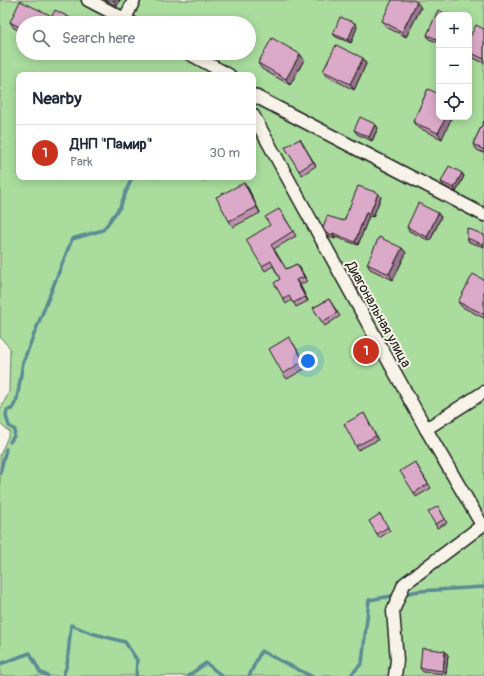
<!DOCTYPE html>
<meta charset="utf-8">
<style>
:root{--surface:#fff;--page:#f2f2f3;--text:#1f2937;--muted:#747a83;--line:#e0e1e3;--accent:#c8321e}
body{margin:0;font-family:Pangolin,sans-serif;background:var(--page);color:var(--text)}
.controls{position:absolute;right:12px;top:12px;display:grid;overflow:hidden;border-radius:8px;box-shadow:0 2px 10px #0003}
.controls button{width:36px;height:36px;display:grid;place-items:center;padding:0;border:0;border-bottom:1px solid var(--line);background:var(--surface);color:var(--text);font:20px sans-serif}
.you{position:absolute;left:308px;top:361px;width:14px;height:14px;margin:-10px;border:3px solid #fff;border-radius:50%;background:#1a73e8;box-shadow:0 0 0 6px #1a73e833}
.badge{display:grid;place-items:center;width:26px;height:26px;border-radius:50%;background:var(--accent);color:#fff;font-size:13px;font-weight:700}
.pin{position:absolute;translate:-50% -50%;border:2px solid #fff;box-shadow:0 1px 4px #0006}
.list{margin:0;padding:0;list-style:none}
h2{display:flex;justify-content:space-between;align-items:center;height:52px;margin:0;padding:0 16px;font-size:17px}
h2 small{font-size:13px;font-weight:400;color:var(--muted)}
.list li{display:grid;grid-template-columns:26px 1fr auto;gap:12px;align-items:center;box-sizing:border-box;height:56px;padding:0 16px;border-top:1px solid var(--line)}
.list b{display:block;font-size:15px;white-space:nowrap}
.list p{margin:0;font-size:13px;white-space:nowrap;color:var(--muted)}
.list em{font-size:13px;font-style:normal;color:var(--muted)}
.icon{flex:none;width:22px;height:22px;fill:none;stroke:currentColor;stroke-width:2;stroke-linecap:round;stroke-linejoin:round}
.map{position:relative;flex:none;width:484px;height:676px;overflow:hidden}
.search{position:absolute;background:var(--surface);box-shadow:0 2px 10px #0003;left:16px;top:16px;width:240px;height:44px;display:flex;align-items:center;gap:10px;box-sizing:border-box;padding:0 14px;border-radius:22px;color:var(--muted);font-size:15px}
.panel{position:absolute;background:var(--surface);box-shadow:0 2px 10px #0003;left:16px;top:72px;width:240px;height:108px;border-radius:8px}
.map>svg:first-child{display:block}
</style>
<div class="map">
<svg width="484" height="676" viewBox="0 0 484 676">
<rect width="100%" height="100%" fill="#f7f3e8"/>
<filter id="ink" filterUnits="userSpaceOnUse"><feTurbulence type="fractalNoise" baseFrequency=".025" numOctaves="2"/><feDisplacementMap in="SourceGraphic" scale="8" xChannelSelector="R" yChannelSelector="G"/><feConvolveMatrix kernelMatrix="1 2 1 2 8 2 1 2 1" color-interpolation-filters="sRGB"/></filter>
<g filter="url(#ink)">
<!-- green -->
<path fill="#a9dc9d" stroke="#627c5c" fill-rule="evenodd" d="M 0,0 L 484,0 L 484,676 L 0,676 L 0,455 L 10,432 L 0,424 L 0,410 L 9,392 L 10,348 L 0,337 ZM 439,15 L 469,15 L 469,117 L 439,117 ZM 23,23 L 249,23 L 249,53 L 23,53 ZM 19,75 L 253,75 L 253,177 L 19,177 Z"/>
<g fill="none" stroke-linecap="round" stroke-linejoin="round">
<!-- stream -->
<g stroke="#5c8b93" stroke-width="3.5">
<polyline points="10,442 14,436 15,430 9,426 6,416 7,410 12,409 17,399 23,362 72,239 103,230 120,207 132,177"/>
<polyline points="0,473 6,449"/>
<polyline points="403,594 419,591 484,587"/>
<polyline points="0,664 30,653 40,672 48,676"/>
<polyline points="63,676 67,665 71,625 91,633 125,642 137,660 136,676"/>
<polyline points="188,676 206,663 222,676"/>
<polyline points="249,676 261,651 311,676"/>
<polyline points="350,676 362,663 369,600 397,595"/>
</g>
<!-- street casing -->
<g stroke="#1c1c1c" stroke-width="15">
<g id="street">
<polyline points="88,0 132,23"/>
<polyline points="125,19 134,0"/>
<polyline points="188,53 229,75"/>
<polyline points="253,95 484,215"/>
<polyline points="253,115 426,429 482,525"/>
<polyline points="426,429 484,392"/>
<polyline points="395,676 397,660 393,611 404,584 484,524"/>
</g>
</g>
<!-- street -->
<use href="#street" stroke="#f7f3e8" stroke-width="12"/>
</g>
<!-- wall -->
<g fill="#bc92ad" stroke="#1c1c1c">
<polygon points="105,0 120,0 117,6"/>
<polygon points="421,8 406,37 386,27 382,21"/>
<polygon points="439,15 439,43 429,39 427,35"/>
<polygon points="52,16 80,23 23,23 23,32 14,28 10,22"/>
<polygon points="355,23 357,27 351,43 336,37 333,34"/>
<polygon points="484,29 484,63 469,56 469,52"/>
<polygon points="300,54 304,60 290,85 262,69 258,63"/>
<polygon points="363,58 366,64 354,90 327,76 323,71"/>
<polygon points="428,89 442,139 417,127 413,122"/>
<polygon points="484,121 484,153 477,150 473,144"/>
<polygon points="375,124 378,128 372,141 357,134 354,130"/>
<polygon points="300,139 316,166 302,175 299,171"/>
<polygon points="462,173 464,176 456,192 444,186 441,182"/>
<polygon points="201,177 210,177 204,181"/>
<polygon points="244,183 248,188 260,213 233,227 229,221"/>
<polygon points="381,197 373,217 369,216 358,245 335,237 335,239 329,237 326,233"/>
<polygon points="282,213 296,236 274,249 286,269 297,264 300,268 307,281 300,285 308,301 296,307 292,300 286,304 283,299 280,279 273,266 265,271 262,266 270,225"/>
<polygon points="441,217 430,241 409,231 407,227"/>
<polygon points="484,235 484,247 469,242 467,238"/>
<polygon points="402,248 406,253 393,280 370,269 367,264"/>
<polygon points="353,267 367,288 359,293 357,289"/>
<polygon points="484,280 484,318 462,307 458,302"/>
<polygon points="329,299 340,316 325,326 313,308"/>
<polygon points="293,343 308,367 287,379 283,374"/>
<polygon points="364,413 366,417 378,440 358,450 356,446"/>
<polygon points="415,462 431,488 416,497 414,493"/>
<polygon points="440,510 447,523 437,528 435,524"/>
<polygon points="380,514 390,531 379,538 377,534"/>
<polygon points="448,655 446,674 423,672 420,668"/>
</g>
<!-- shaded-wall -->
<g fill="#99778d" stroke="#1c1c1c">
<polygon points="113,0 120,0 117,6"/>
<polygon points="417,2 421,8 406,37 402,32"/>
<polygon points="355,23 357,27 351,43 348,40"/>
<polygon points="300,54 304,60 290,85 286,79"/>
<polygon points="363,58 366,64 354,90 350,84"/>
<polygon points="446,117 452,117 442,139 438,133"/>
<polygon points="375,124 378,128 372,141 369,137"/>
<polygon points="462,173 464,176 456,192 454,188"/>
<polygon points="244,183 248,188 260,213 257,207"/>
<polygon points="378,193 381,197 373,217 370,213"/>
<polygon points="366,212 369,216 358,245 355,242"/>
<polygon points="438,213 441,217 430,241 427,237"/>
<polygon points="333,233 335,237 335,239 332,235"/>
<polygon points="402,248 406,253 393,280 389,274"/>
<polygon points="297,264 300,268 307,281 304,277"/>
<polygon points="296,280 300,285 308,301 305,297"/>
<polygon points="445,651 448,655 446,674 443,671"/>
</g>
<!-- building -->
<g fill="#dbaac9" stroke="#1c1c1c">
<polygon points="392,0 413,0 417,2 402,32 382,21"/>
<polygon points="20,1 52,16 55,10 80,23 23,23 23,29 10,22"/>
<polygon points="438,10 449,15 439,15 439,40 427,35"/>
<polygon points="340,17 355,23 348,40 333,34"/>
<polygon points="476,25 484,29 484,59 469,52 469,39"/>
<polygon points="272,38 300,54 286,79 258,63"/>
<polygon points="336,45 363,58 350,84 323,71"/>
<polygon points="428,89 439,94 439,117 446,117 438,133 413,122"/>
<polygon points="360,117 375,124 369,137 354,130"/>
<polygon points="484,121 484,150 473,144"/>
<polygon points="300,139 313,162 299,171 285,147"/>
<polygon points="449,166 462,173 454,188 441,182"/>
<polygon points="244,183 257,207 229,221 216,197"/>
<polygon points="358,186 378,193 370,213 366,212 355,242 333,233 332,235 326,233 323,228 327,216 344,221"/>
<polygon points="418,203 438,213 427,237 407,227"/>
<polygon points="279,209 293,231 271,245 286,269 297,264 304,277 296,280 305,297 293,303 289,296 283,299 274,283 280,279 271,261 262,266 246,240 270,225 265,217"/>
<polygon points="467,228 484,235 484,245 467,238"/>
<polygon points="379,237 402,248 389,274 367,264"/>
<polygon points="353,267 364,284 357,289 347,271"/>
<polygon points="473,274 484,280 484,314 458,302"/>
<polygon points="329,299 337,313 322,322 313,308"/>
<polygon points="289,337 304,361 283,374 269,349"/>
<polygon points="364,413 376,436 356,446 344,424"/>
<polygon points="415,462 428,484 414,493 400,471"/>
<polygon points="438,506 445,519 435,524 428,512"/>
<polygon points="380,514 388,527 377,534 369,521"/>
<polygon points="422,648 445,651 443,671 420,668"/>
</g>
</g>
<g text-anchor="middle" stroke-width="4" stroke-linejoin="round" paint-order="stroke">
<!-- street labels -->
<g font-size="14" fill="#1c1c1c" stroke="#f7f3e8">
<text transform="translate(379 314) rotate(61)" y="5">Диагональная улица</text>
</g>
</g>
</svg>
<div class="controls">
<button>+</button>
<button>−</button>
<button><svg class="icon" aria-label="locate" viewBox="0 0 24 24"><circle cx="12" cy="12" r="6"/><path d="M12 2v4M12 18v4M2 12h4M18 12h4"/></svg></button>
</div>
<div class="you"></div>
<div class="pin badge" style="left:366px;top:351px">1</div>
<div class="search"><svg class="icon" aria-label="search" viewBox="0 0 24 24"><circle cx="10" cy="10" r="6"/><path d="M15 15l6 6"/></svg>Search here</div>
<section class="panel">
<h2>Nearby<small></small></h2>
<ul class="list">
<li><span class="badge">1</span><div><b>ДНП &quot;Памир&quot;</b><p>Park</p></div><em>30 m</em></li>
</ul>
</section>
</div>
